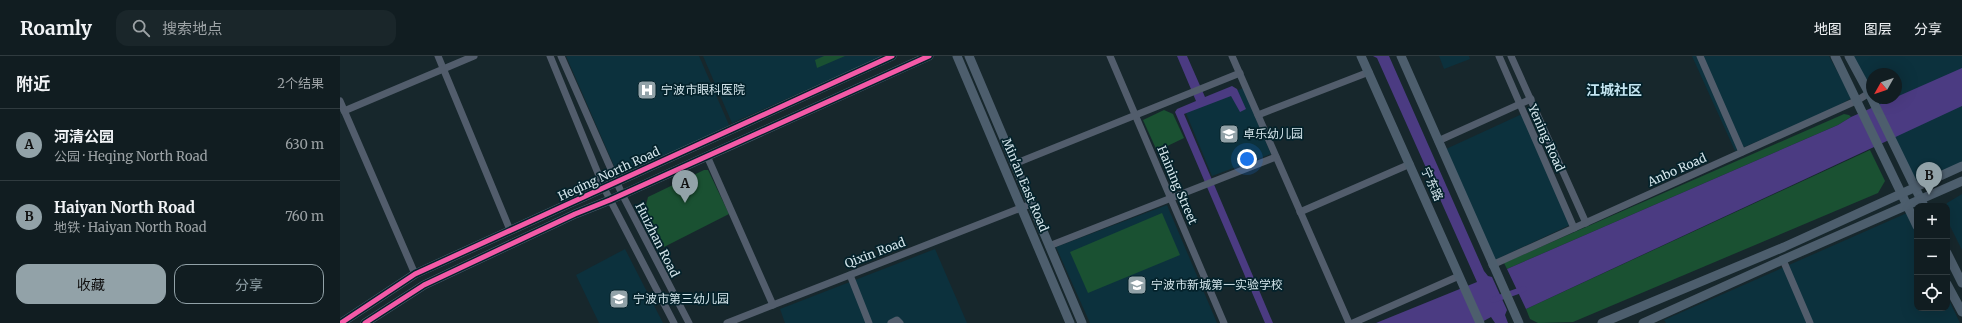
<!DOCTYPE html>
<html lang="zh">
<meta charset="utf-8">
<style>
:root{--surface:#111d21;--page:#1a262a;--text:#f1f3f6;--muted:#9ca2a5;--line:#303b3f;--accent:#92a2a8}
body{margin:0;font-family:Merriweather,"Noto Sans SC",serif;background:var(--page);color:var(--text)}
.controls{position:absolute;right:12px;bottom:12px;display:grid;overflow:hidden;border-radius:8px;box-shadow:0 4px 16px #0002}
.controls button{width:36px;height:36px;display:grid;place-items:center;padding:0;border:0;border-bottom:1px solid var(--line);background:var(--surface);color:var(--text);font:20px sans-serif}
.compass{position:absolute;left:1526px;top:12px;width:36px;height:36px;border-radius:50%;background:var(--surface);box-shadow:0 4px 16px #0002;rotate:230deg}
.you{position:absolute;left:907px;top:103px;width:14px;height:14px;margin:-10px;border:3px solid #fff;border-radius:50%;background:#1a73e8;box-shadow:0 0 0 6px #1a73e833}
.badge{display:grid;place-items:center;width:26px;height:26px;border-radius:50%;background:var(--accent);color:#111;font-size:13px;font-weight:700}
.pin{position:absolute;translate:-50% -33px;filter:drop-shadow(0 1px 2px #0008)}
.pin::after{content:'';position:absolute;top:21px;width:14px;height:12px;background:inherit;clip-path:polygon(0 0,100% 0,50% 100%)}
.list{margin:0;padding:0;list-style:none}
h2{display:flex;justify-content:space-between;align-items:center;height:52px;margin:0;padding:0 16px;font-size:17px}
h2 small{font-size:13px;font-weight:400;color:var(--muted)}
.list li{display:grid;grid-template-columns:26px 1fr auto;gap:12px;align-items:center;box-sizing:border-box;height:72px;padding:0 16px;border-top:1px solid var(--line)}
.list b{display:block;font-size:15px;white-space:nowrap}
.list p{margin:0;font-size:13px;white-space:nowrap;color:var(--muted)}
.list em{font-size:13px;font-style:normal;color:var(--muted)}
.actions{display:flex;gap:8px;padding:12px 16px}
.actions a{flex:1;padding:9px 0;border:1px solid var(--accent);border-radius:12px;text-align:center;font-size:14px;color:var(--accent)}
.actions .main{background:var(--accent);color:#111}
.icon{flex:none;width:22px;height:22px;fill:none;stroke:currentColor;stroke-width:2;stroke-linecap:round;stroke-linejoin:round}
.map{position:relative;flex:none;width:1622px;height:267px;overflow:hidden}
header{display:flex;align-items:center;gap:24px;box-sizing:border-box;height:56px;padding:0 20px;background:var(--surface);border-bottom:1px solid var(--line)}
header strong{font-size:19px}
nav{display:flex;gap:22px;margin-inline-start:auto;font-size:14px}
.search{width:280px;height:36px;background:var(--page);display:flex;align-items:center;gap:10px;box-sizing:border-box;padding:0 14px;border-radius:12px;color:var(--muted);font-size:15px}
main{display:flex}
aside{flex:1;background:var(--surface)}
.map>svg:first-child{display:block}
</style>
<header>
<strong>Roamly</strong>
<div class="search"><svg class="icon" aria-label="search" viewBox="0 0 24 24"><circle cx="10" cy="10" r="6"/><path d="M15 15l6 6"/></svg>搜索地点</div>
<nav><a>地图</a><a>图层</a><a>分享</a></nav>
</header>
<main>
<aside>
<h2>附近<small>2个结果</small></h2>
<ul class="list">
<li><span class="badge">A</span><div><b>河清公园</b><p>公园 · Heqing North Road</p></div><em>630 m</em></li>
<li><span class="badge">B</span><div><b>Haiyan North Road</b><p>地铁 · Haiyan North Road</p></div><em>760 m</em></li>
</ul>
<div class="actions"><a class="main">收藏</a><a>分享</a></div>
</aside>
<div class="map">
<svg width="1622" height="267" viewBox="0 0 1622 267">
<rect width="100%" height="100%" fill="#17272c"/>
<!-- built -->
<g fill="#0c313d" fill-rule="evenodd">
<polygon points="226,0 359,0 389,69 349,89 278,119"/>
<polygon points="363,0 543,0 392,67"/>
<polygon points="1099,0 1129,0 1130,3 1104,13"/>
<polygon points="1352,0 1489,0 1512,42 1488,55 1395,95"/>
<path d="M 1509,0 L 1622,0 L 1622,110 L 1574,131 ZM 1532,18 L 1556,18 L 1556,42 L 1532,42 Z"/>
<polygon points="903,32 931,98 872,120 846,57"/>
<polygon points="1182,58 1230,169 1155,204 1106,93"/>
<polygon points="1622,138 1622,194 1607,164 1607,150 1606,150 1607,147"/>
<polygon points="827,149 877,267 750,267 716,191"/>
<polygon points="1567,157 1577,178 1577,252 1607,252 1607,240 1620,267 1326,267 1324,264"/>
<polygon points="285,193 323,267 259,267 236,219"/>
<polygon points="595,193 627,267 445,267 440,253"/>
</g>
<!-- green -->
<g fill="#1a5132">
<polygon points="484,0 505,0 477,12 475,4"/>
<polygon points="824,54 833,58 844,82 817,95 803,64"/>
<polygon points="1504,58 1509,59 1511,61 1498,69 1167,213 1164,207"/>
<polygon points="1530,94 1545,125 1538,137 1233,266 1198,267 1190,263 1186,253"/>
<polygon points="364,114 368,114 389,158 324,191 305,153 308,141"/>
<polygon points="822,157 840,199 748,237 730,196"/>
</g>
<!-- water -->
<g fill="#4b3b82">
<polygon points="837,0 847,0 865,41 892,30 897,33 906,53 900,56 891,40 844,58 933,267 925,267 835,56 837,53 856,45"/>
<polygon points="1033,0 1049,0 1144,215 1148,220 1152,221 1167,254 1165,259 1168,267 1155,267 1151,261 1140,267 1036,267 1137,226 1037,2"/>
<polygon points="1622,12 1622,50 1186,253 1167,213 1498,69 1511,61"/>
</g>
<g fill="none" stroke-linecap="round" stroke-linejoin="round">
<!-- canal -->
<polyline stroke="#4b3b82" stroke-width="6" points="1153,244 1184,233"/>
<!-- minor -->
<g stroke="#525d6c" stroke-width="7">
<polyline points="98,0 170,174"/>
<polyline points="210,0 264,132 334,267"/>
<polyline points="221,0 282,138 349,267"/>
<polyline points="770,0 884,267"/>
<polyline points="892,0 1009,267"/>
<polyline points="1159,0 1234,172"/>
<polyline points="1171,0 1246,167"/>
<polyline points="1360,0 1402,96"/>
<polyline points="0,45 75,218"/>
<polyline points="4,55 134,0"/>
<polyline points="918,59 1029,16"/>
<polyline points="1098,85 1191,43"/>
<polyline points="367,100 433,249"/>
<polyline points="674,108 900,17"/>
<polyline points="960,156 1070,108"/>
<polyline points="709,190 936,101"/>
<polyline points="1443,204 1470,267"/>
<polyline points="1152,209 1518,44 1529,37"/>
<polyline points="510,219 529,267"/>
<polyline points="387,267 691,148"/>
<polyline points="551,267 557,264 560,267"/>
<polyline points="1013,267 1119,220"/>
</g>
<!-- major -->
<g stroke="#4d5e6d" stroke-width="9">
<polyline points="617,0 730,267"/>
<polyline points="629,0 742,267"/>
<polyline points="1021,0 1140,267"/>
<polyline points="1061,0 1179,267"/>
<polyline points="1495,0 1577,170"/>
<polyline points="1509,0 1529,37 1584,150"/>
<polyline points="1607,197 1622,227"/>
<polyline points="1607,228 1622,256"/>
<polyline points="1,267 75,218 552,0"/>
<polyline points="25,267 84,229 235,158 270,144 589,0"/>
<polyline points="1262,267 1444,191 1622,110"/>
<polyline points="1303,267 1449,201 1622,125"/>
</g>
<!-- cycleway casing -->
<g stroke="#04222b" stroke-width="8">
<g id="cycleway">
<polyline points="1,267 75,218 552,0"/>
<polyline points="25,267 84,229 235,158 270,144 589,0"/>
</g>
</g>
<!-- cycleway -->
<use href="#cycleway" stroke="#f35aa7" stroke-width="5"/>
</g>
<!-- icons -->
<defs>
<g id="hospital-square" transform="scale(1)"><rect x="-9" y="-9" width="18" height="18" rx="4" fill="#92a2a8" stroke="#04222b"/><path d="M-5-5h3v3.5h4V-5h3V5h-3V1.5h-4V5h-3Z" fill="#fff"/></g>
<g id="school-square" transform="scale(1)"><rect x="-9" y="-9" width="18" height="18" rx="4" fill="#92a2a8" stroke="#04222b"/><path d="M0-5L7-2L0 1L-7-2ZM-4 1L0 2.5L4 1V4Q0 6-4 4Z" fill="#fff"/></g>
</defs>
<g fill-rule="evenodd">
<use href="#hospital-square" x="307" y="34"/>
<use href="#school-square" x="889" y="78"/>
<use href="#school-square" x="797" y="229"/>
<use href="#school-square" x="279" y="243"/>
</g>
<g text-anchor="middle" stroke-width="3.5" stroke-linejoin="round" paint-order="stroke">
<!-- poi labels -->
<g font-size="12" fill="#d4e5eb" stroke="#04222b" text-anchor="start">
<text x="321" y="38">宁波市眼科医院</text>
<text x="903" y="82">卓乐幼儿园</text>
<text x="811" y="233">宁波市新城第一实验学校</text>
<text x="293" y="247">宁波市第三幼儿园</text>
</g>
<!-- street labels -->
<g font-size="12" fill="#d4e5eb" stroke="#04222b">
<text transform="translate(1206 82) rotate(66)" y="4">Yening Road</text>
<text transform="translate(1337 114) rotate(-24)" y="4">Anbo Road</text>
<text transform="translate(269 118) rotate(-25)" y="4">Heqing North Road</text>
<text transform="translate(1092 128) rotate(66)" y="4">宁东路</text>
<text transform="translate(685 129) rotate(67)" y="4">Min'an East Road</text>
<text transform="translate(837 129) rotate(67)" y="4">Haining Street</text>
<text transform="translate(317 184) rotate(63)" y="4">Huizhan Road</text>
<text transform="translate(535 197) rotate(-21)" y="4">Qixin Road</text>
</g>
<!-- quarter labels -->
<g font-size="14" font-weight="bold" fill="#c4e5f1" stroke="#04222b">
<text x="1274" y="39">江城社区</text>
</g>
</g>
</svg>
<div class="controls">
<button>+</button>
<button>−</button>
<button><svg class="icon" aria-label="locate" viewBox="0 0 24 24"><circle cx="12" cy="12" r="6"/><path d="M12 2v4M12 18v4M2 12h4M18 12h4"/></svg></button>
</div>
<svg class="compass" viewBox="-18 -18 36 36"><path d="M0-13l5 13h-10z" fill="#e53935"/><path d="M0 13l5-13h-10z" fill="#9ca2a5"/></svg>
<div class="you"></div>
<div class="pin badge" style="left:345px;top:147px">A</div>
<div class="pin badge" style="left:1589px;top:139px">B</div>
</div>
</main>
